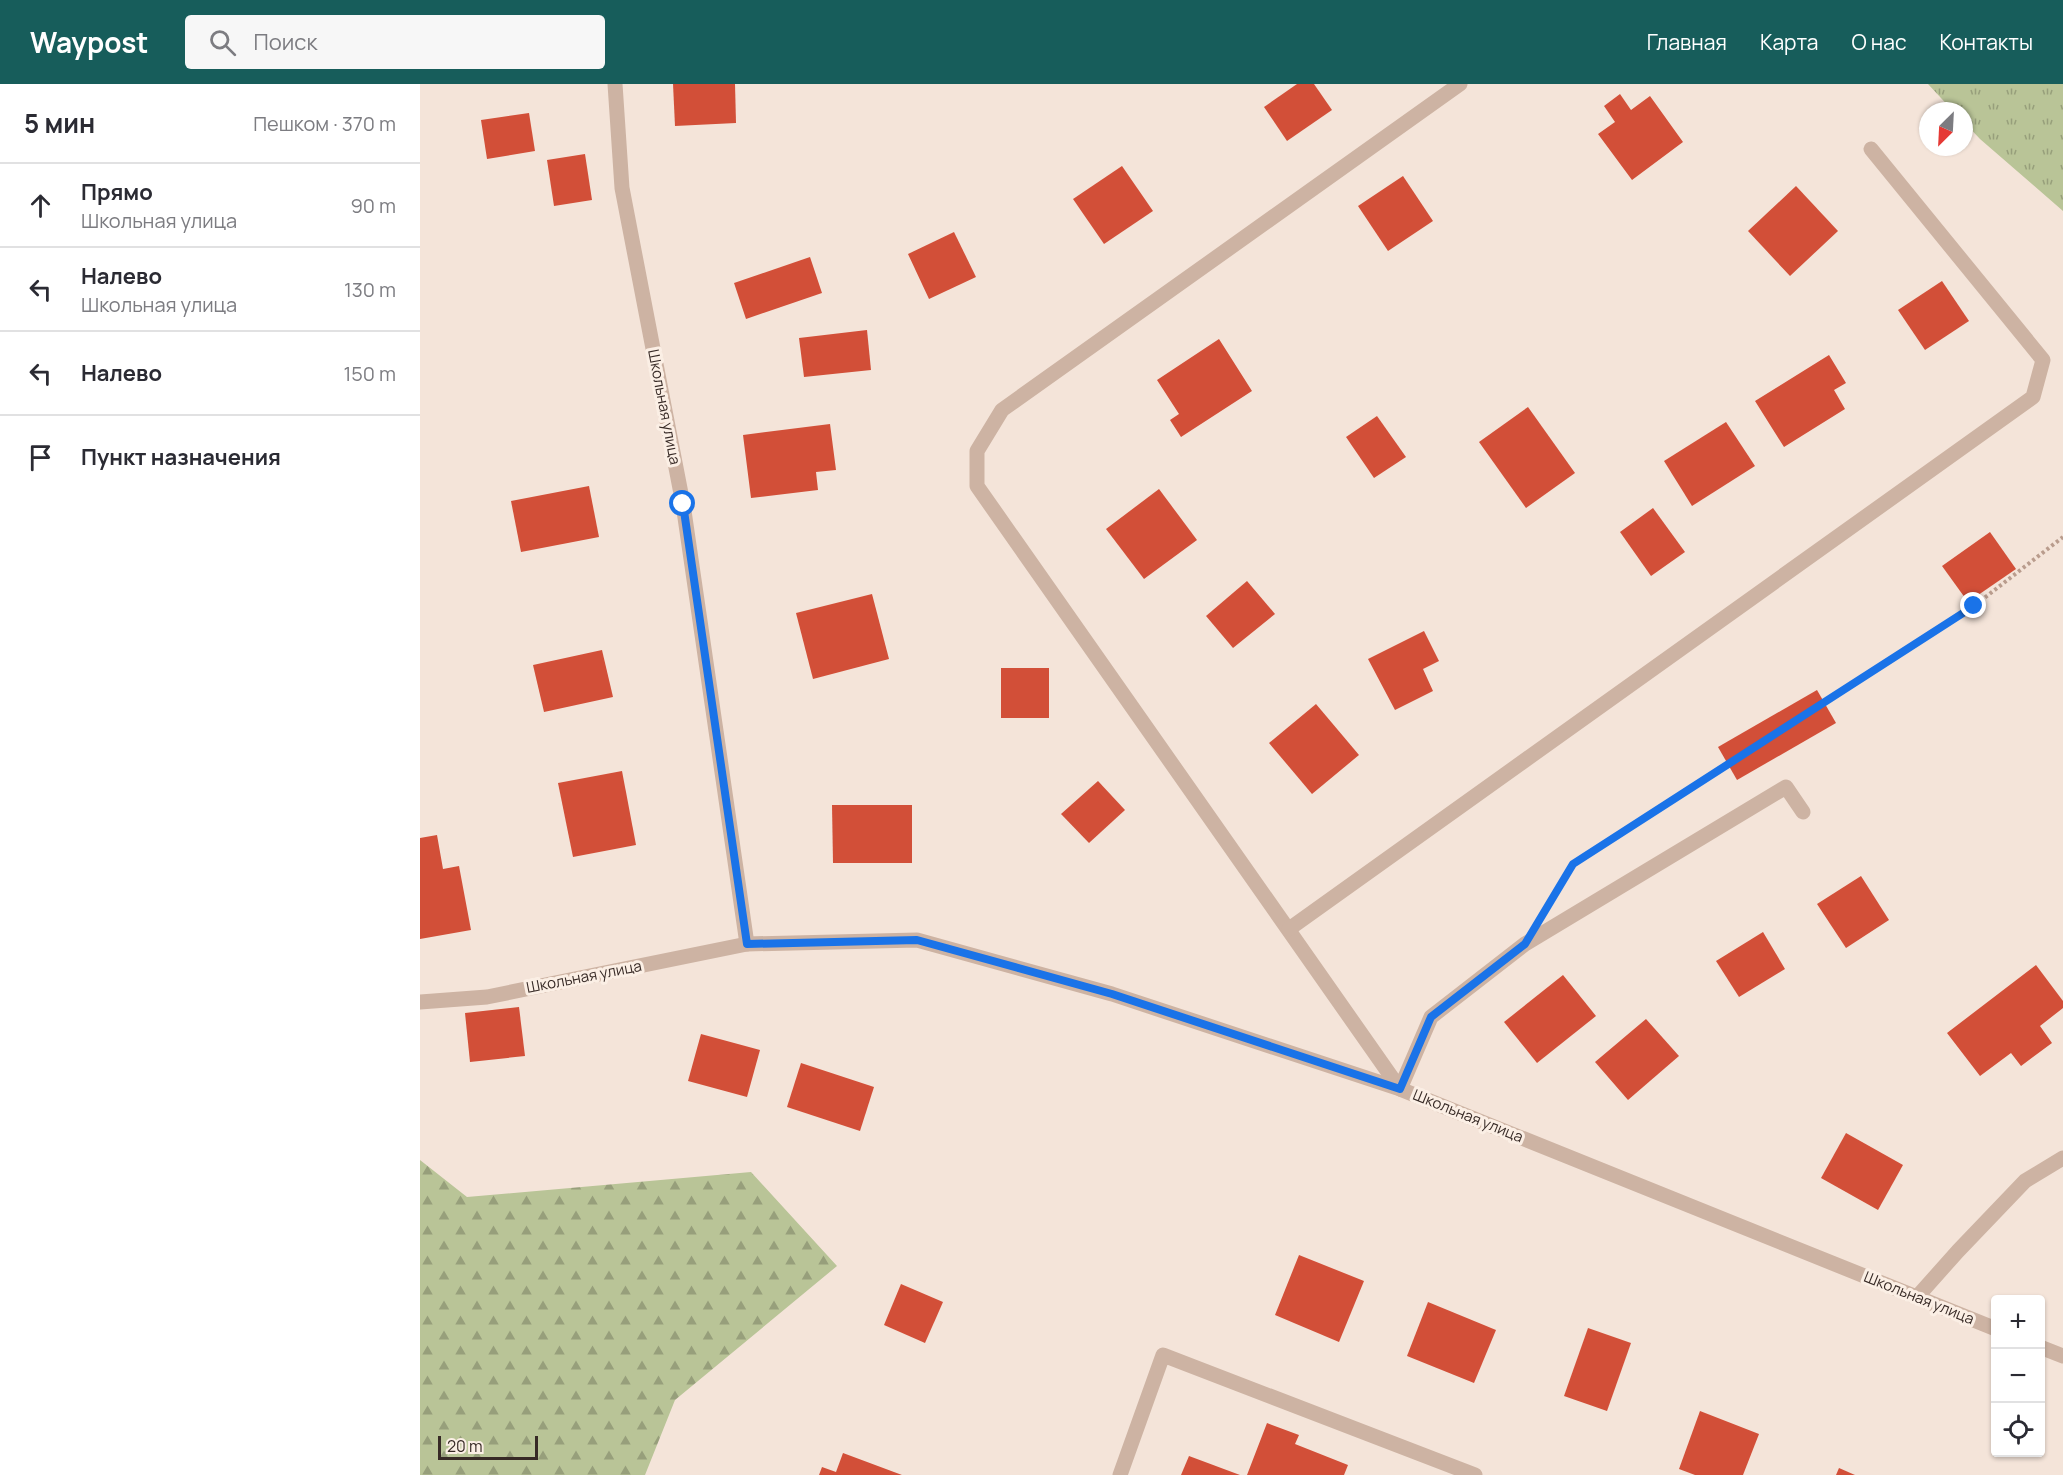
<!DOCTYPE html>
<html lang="ru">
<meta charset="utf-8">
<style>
:root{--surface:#fff;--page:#f7f7f7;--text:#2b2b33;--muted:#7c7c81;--line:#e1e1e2;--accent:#175d5b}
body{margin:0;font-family:Manrope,sans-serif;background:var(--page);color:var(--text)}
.controls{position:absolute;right:18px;bottom:18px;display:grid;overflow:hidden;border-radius:6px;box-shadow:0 2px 4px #0004}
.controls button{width:54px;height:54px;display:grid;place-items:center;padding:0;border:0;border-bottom:2px solid var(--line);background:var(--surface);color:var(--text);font:30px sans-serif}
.compass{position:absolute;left:1499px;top:18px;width:54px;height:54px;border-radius:50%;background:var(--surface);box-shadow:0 2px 4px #0004;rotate:204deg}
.scale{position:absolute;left:18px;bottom:15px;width:100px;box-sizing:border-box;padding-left:6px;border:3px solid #372a26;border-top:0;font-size:16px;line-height:21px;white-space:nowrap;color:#372a26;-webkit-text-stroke:4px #fbefe5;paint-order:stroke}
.stop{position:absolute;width:18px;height:18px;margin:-14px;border:4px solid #1a73e8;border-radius:50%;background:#fff}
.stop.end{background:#1a73e8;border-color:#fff;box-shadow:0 2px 6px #0008}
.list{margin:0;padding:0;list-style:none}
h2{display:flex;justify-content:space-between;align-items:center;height:78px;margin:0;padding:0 24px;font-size:26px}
h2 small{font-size:20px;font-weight:400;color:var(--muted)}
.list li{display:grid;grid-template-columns:39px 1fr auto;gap:18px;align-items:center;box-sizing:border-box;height:84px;padding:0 24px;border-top:2px solid var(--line)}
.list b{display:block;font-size:22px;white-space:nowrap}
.list p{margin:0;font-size:20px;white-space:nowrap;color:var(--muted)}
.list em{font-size:20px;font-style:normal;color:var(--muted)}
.icon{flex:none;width:33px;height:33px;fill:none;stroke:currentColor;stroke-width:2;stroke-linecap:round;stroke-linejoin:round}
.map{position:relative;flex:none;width:1643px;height:1391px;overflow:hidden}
header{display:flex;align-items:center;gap:36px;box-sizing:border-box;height:84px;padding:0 30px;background:var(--accent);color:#fff}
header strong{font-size:28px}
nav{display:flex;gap:33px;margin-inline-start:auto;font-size:21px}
.search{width:420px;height:54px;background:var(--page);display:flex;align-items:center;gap:15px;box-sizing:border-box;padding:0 21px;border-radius:6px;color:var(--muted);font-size:22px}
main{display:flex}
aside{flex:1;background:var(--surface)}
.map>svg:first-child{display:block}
</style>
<header>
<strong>Waypost</strong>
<div class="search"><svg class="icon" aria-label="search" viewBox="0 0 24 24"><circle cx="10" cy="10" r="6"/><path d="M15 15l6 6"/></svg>Поиск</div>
<nav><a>Главная</a><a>Карта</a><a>О нас</a><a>Контакты</a></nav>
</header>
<main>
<aside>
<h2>5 мин<small>Пешком · 370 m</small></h2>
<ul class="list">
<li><svg class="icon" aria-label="ahead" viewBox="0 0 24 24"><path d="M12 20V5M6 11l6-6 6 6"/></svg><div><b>Прямо</b><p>Школьная улица</p></div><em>90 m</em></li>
<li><svg class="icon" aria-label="left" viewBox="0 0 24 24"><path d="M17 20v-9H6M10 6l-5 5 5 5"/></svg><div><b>Налево</b><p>Школьная улица</p></div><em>130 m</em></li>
<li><svg class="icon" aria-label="left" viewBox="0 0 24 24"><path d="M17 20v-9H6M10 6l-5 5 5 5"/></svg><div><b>Налево</b></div><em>150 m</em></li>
<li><svg class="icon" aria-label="arrive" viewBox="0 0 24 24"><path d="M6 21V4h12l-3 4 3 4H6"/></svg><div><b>Пункт назначения</b></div></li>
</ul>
</aside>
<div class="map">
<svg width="1643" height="1391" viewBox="0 0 1643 1391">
<defs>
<pattern id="grass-tufts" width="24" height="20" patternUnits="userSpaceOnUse" patternTransform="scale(1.5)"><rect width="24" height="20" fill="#b9c497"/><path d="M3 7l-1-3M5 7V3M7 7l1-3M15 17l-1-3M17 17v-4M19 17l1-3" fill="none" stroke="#979f7b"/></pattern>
<pattern id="forest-firs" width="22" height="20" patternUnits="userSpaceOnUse" patternTransform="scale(1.5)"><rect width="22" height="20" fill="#b9c497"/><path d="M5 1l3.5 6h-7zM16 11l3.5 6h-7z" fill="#979f7b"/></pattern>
</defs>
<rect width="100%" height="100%" fill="#f4e4d9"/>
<!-- grass -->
<polygon fill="url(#grass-tufts)" points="1508,0 1643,0 1643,127 1560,55 1544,38 1544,27 1533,27"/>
<!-- forest -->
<polygon fill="url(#forest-firs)" points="0,1076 47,1113 331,1088 417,1182 255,1316 225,1391 0,1391"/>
<!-- building -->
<g fill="#d24f38">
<polygon points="253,0 315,0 316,39 255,42"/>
<polygon points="877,0 894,0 912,26 867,57 844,23"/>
<polygon points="1200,10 1211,26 1230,12 1263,58 1212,96 1178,50 1195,38 1184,22"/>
<polygon points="109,29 115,67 67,75 61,36"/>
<polygon points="165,70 172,116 134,122 127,76"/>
<polygon points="702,82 733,127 684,160 653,115"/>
<polygon points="983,92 1013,137 968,167 938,122"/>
<polygon points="1376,102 1418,147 1370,192 1328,147"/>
<polygon points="534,148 556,193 509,215 488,170"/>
<polygon points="390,173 402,209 326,235 314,199"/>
<polygon points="1522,197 1549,237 1505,266 1478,226"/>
<polygon points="447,246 451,286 384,293 379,254"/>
<polygon points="799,255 832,307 761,353 750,336 759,330 737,296"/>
<polygon points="1409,271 1426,299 1414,306 1425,325 1364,363 1335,317"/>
<polygon points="1108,323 1155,389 1106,424 1059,358"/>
<polygon points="957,332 986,373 954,394 926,353"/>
<polygon points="1306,338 1335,382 1272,422 1244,377"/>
<polygon points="410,340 416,386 396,388 398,406 331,414 323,351"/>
<polygon points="169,402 179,453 101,468 91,417"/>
<polygon points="739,405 777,456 724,495 686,445"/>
<polygon points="1233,424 1265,468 1231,492 1200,448"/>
<polygon points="1570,448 1596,485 1548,518 1522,482"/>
<polygon points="827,497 855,530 813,564 786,532"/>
<polygon points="452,510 469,575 393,595 376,529"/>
<polygon points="1004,547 1019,577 1003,585 1013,607 975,626 948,575"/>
<polygon points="182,566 193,613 124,628 113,581"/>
<rect x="581" y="584" width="48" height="50"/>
<polygon points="1397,606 1416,639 1317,696 1298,663"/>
<polygon points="896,620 939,671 892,710 849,659"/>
<polygon points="202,687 216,761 153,773 138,699"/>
<polygon points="678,697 705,726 669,759 641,730"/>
<polygon points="412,721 492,721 492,779 413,779"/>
<polygon points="17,751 23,785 39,782 51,846 0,855 0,754"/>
<polygon points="1441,792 1469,836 1426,864 1397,820"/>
<polygon points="1343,848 1365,885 1319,913 1296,877"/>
<polygon points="1616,881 1643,917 1643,924 1620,942 1632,959 1601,982 1591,969 1560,992 1527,949"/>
<polygon points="1143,891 1176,932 1117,979 1084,938"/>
<polygon points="99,923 105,972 50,978 45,929"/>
<polygon points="1226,935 1259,972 1208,1016 1175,978"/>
<polygon points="281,950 340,966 327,1013 268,997"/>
<polygon points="381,979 454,1003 440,1047 367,1023"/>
<polygon points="1426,1049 1483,1081 1458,1126 1401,1094"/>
<polygon points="879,1171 944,1197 919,1258 855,1231"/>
<polygon points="481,1200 523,1218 505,1259 464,1241"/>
<polygon points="1008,1218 1076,1246 1054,1299 987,1272"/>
<polygon points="1168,1244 1211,1259 1187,1327 1144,1312"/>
<polygon points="1280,1327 1339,1350 1323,1391 1275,1391 1259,1385"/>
<polygon points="847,1339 879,1351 875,1360 928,1381 924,1391 827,1391"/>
<polygon points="423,1369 482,1391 399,1391 402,1383 416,1388"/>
<polygon points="769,1372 820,1391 761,1391"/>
<polygon points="1419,1384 1435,1391 1416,1391"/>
</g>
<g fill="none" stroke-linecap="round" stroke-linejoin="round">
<!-- path -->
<polyline stroke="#b99c8d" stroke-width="4" stroke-dasharray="3 3" stroke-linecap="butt" points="1134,812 1153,780 1554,522 1643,453"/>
<!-- service -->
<g stroke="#cdb3a3" stroke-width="15">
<polyline points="1040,0 582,326 557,367 557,402 980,1005 1011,933 1105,860 1366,703 1383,728"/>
<polyline points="869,845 1613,313 1623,276 1451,65"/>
<polyline points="1497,1213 1538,1167 1605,1097 1643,1074"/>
<polyline points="700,1391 743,1271 1055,1391"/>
</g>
<!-- minor -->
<g stroke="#cdb3a3" stroke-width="15">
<polyline points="195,0 202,104 263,420 327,860"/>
<polyline points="0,918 67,913 327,860 497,856 692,910 980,1005 1576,1245"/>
<polyline points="1620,1263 1643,1272"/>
</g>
</g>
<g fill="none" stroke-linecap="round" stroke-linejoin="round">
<!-- route -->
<polyline stroke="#1a73e8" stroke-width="8" points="263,420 327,860 497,856 692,910 980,1005 1011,933 1105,860 1153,780 1554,522"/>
</g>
<g text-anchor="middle" stroke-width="6" stroke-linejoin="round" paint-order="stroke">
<!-- street labels -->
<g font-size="15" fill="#372a26" stroke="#fbefe5">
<text transform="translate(244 323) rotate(79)" y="5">Школьная улица</text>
<text transform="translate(164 893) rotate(-11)" y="5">Школьная улица</text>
<text transform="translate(1048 1032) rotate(22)" y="5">Школьная улица</text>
<text transform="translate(1499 1214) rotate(22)" y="5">Школьная улица</text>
</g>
</g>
</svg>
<div class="controls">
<button>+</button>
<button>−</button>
<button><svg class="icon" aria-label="locate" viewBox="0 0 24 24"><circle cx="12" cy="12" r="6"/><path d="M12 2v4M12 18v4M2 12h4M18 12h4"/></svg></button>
</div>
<svg class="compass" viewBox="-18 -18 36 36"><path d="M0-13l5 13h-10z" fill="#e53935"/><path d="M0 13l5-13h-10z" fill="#7c7c81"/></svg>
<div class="scale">20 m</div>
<div class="stop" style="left:263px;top:420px"></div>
<div class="stop end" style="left:1554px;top:522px"></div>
</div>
</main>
